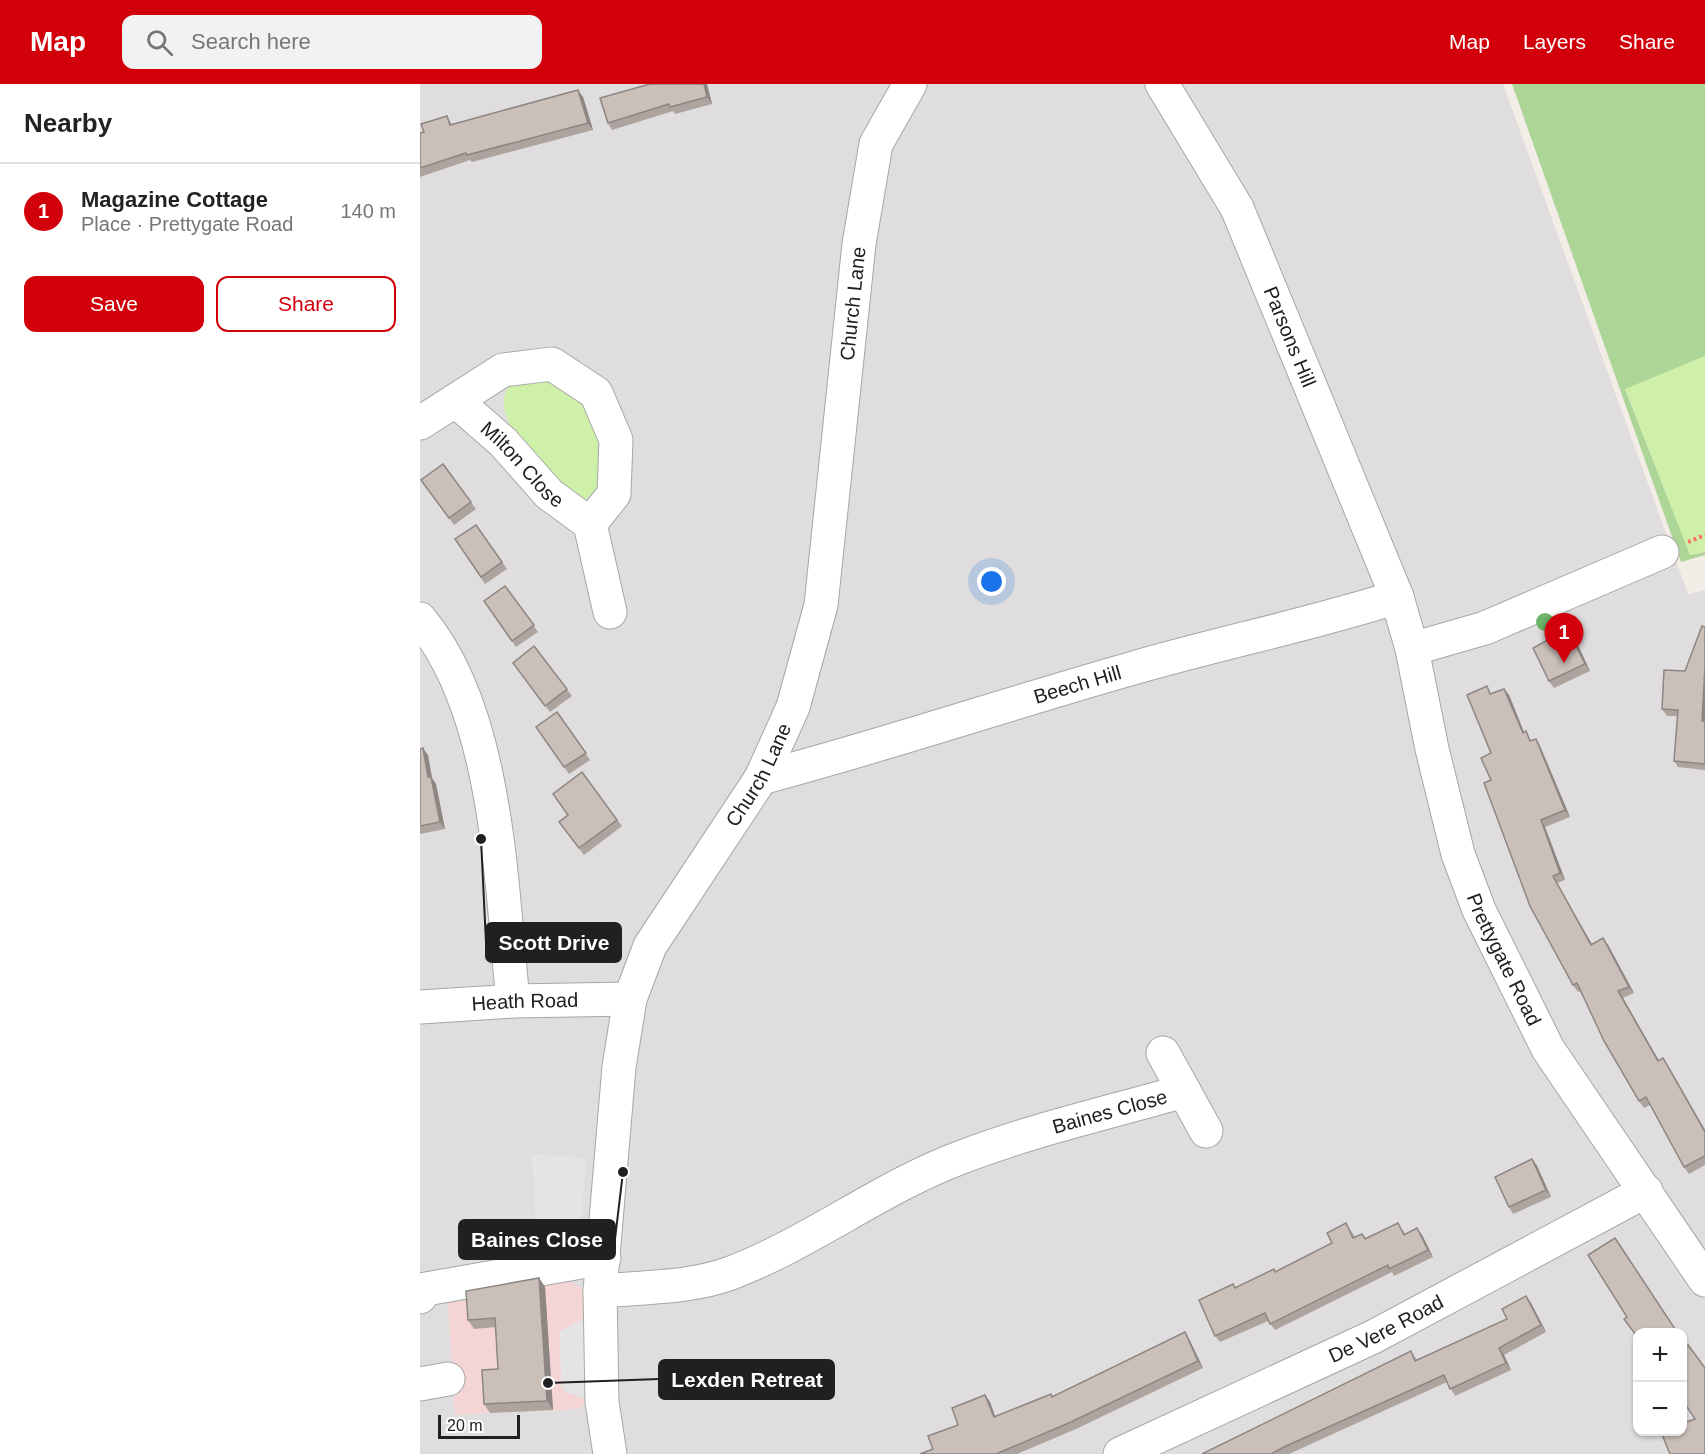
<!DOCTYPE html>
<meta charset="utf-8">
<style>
:root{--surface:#fff;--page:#f2f2f2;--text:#222;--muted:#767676;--line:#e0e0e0;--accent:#d1000b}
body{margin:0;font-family:Arial,sans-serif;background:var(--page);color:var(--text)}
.controls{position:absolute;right:18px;bottom:18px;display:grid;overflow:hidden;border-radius:12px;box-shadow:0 2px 4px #0004}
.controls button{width:54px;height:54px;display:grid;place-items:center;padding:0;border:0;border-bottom:2px solid var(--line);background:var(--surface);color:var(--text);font:30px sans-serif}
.scale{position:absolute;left:18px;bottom:15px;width:82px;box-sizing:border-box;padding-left:6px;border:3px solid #202020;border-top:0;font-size:16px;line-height:21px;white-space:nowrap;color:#202020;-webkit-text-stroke:4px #fff;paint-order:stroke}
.you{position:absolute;left:572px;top:498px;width:21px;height:21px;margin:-15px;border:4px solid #fff;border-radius:50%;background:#1a73e8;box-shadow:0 0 0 9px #1a73e833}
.badge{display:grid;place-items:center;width:39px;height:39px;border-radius:50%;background:var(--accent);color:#fff;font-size:20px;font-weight:700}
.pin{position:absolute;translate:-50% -50px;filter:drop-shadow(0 2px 3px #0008)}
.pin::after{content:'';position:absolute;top:32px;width:21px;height:18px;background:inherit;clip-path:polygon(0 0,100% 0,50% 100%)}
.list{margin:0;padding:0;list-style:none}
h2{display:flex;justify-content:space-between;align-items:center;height:78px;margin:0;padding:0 24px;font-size:26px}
h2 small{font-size:20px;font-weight:400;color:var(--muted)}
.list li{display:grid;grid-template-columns:39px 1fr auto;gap:18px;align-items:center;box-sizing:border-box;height:96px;padding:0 24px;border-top:2px solid var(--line)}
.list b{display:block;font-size:22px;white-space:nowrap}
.list p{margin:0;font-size:20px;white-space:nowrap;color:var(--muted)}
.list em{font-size:20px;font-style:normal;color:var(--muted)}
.actions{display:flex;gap:12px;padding:18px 24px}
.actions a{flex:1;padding:14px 0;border:2px solid var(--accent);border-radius:12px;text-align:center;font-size:21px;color:var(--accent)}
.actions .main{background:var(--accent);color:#fff}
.icon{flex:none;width:33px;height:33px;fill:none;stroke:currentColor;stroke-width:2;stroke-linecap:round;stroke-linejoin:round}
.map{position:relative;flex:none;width:1285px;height:1370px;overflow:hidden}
header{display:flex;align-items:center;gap:36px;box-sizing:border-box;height:84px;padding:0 30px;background:var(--accent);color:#fff}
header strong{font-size:28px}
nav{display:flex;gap:33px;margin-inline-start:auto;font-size:21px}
.search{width:420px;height:54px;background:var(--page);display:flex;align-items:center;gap:15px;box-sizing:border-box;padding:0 21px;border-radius:12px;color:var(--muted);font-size:22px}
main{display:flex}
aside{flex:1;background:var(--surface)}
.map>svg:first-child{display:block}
</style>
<header>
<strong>Map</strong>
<div class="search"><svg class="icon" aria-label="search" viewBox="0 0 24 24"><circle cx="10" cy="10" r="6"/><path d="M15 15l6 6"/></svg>Search here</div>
<nav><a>Map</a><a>Layers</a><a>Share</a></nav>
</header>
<main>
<aside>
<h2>Nearby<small></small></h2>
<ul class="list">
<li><span class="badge">1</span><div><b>Magazine Cottage</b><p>Place · Prettygate Road</p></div><em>140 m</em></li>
</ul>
<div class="actions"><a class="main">Save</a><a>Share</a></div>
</aside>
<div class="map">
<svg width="1285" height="1370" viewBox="0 0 1285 1370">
<rect width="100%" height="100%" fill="#f2ede6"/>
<!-- residential -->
<path fill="#dfdddd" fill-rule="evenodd" d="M 0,0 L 1083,0 L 1268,510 L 1285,506 L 1285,1370 L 0,1370 ZM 1218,1248 L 1262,1248 L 1262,1348 L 1218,1348 Z"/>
<!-- commercial -->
<polygon fill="#f4d4d4" points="126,1187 167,1206 169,1318 157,1325 35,1331 27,1206"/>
<!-- grass -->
<g fill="#cff0a8">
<polygon points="1285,272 1285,467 1270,472 1205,304"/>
<path d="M 119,290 L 167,317 L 186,364 L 178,407 L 166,415 L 148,412 C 129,391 55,325 96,296 C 102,292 112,292 119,290 Z"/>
</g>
<!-- forest -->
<polygon fill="#acd597" points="1092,0 1285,0 1285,272 1205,305 1270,471 1285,468 1285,471 1261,478"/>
<!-- parking -->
<g fill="#e4e4e4">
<polygon points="112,1070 166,1074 161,1141 151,1151 117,1161"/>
<polygon points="165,1234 168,1316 146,1308 141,1304 140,1247"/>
</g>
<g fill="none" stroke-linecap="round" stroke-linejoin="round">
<!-- minor casing -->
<g stroke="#a7a7a7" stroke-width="35">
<g id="minor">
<path id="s1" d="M 742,0 L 817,124 L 977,513 L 992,565 L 1012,665 L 1038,770 L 1059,826 L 1128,965 L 1285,1196"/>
<path id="s2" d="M 36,317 L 83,358 L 129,410 L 170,440 L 190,528"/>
<polyline points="0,339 83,286 132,280 176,309 196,356 194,410 170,440"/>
<path d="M 0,535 C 78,628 81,800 93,917"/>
<polyline points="992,565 1065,544 1242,468"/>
<path id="s3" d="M 341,694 C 465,661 587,620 710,585 C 799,559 889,541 977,513"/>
<path id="s4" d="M 0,923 L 93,917 L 210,915"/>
<polyline points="764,1007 786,1047"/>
<path id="s5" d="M 180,1207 C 223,1203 271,1204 311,1189 C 392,1158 461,1103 542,1073 C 612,1046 691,1028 764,1007 L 743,969"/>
<polyline points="0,1213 6,1205 184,1174"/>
<polyline points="0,1300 28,1295"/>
<path id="s6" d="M 190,1370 L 182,1318 L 180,1207 L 199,983 L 210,915 L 230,862 L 341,694 L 373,623 L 401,521 L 439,160 L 456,60 L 490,0"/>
<path id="s7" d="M 700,1370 L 953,1253 L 1226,1107"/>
</g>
</g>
<!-- path -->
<polyline stroke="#ff716a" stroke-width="4" stroke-dasharray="3 3" stroke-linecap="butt" points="1268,458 1285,451"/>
<!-- minor -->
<use href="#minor" stroke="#fff" stroke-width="33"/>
</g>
<!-- trees -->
<circle fill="#6db56a" cx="1125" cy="538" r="9"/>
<!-- wall -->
<g fill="#aea49f">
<polygon points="230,0 287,0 292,20 255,30 253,27 192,46 188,39"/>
<polygon points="163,13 173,46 52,78 50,76 0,93 0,49 4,48 27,32 32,41"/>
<polygon points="23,380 56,425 34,441 1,396"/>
<polygon points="56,441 87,485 65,500 35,455"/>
<polygon points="85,502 118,548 96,563 64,517"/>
<polygon points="1285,543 1285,686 1258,683 1254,677 1258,632 1247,632 1242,625 1265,587"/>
<polygon points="1153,551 1170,587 1134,604 1129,597"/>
<polygon points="114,562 152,612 130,628 93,579"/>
<polygon points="1084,605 1089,611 1104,648 1111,657 1116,655 1120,662 1150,733 1125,743 1145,796 1137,799 1172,860 1188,861 1214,909 1203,914 1239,977 1243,974 1248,981 1285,1046 1285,1081 1269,1090 1264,1083 1230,1021 1224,1024 1219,1017 1160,907 1158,908 1153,901 1071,696 1072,609"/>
<polygon points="137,628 170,676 149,690 116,643"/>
<polygon points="0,665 8,671 12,694 16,700 25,745 0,750"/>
<polygon points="162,688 202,742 164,771 139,738 148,732"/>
<polygon points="1112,1075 1117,1082 1131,1113 1093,1130 1089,1123"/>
<polygon points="926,1139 935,1153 942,1150 946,1154 983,1146 985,1150 997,1144 1002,1151 1013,1173 974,1192 972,1188 855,1246 848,1237 800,1258 795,1252 816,1204 856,1188 912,1159"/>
<polygon points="119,1194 125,1203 133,1326 70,1329 64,1320 78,1285 76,1243 54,1245 48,1236"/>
<polygon points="1106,1212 1111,1219 1126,1248 1084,1271 1091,1286 1035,1312 1027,1298 869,1370 782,1370 991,1267 997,1276 1087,1235"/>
<polygon points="769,1255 783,1284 656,1345 597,1370 500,1370 513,1365 538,1341 565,1311 570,1318 575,1333 631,1310 633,1312"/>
</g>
<!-- shaded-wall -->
<g fill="#8d8682">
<polygon points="284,0 287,0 292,20 287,13"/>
<polygon points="158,6 163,13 173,46 168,39"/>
<polygon points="1148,545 1153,551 1170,587 1165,580"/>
<polygon points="1285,584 1285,641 1282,637"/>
<polygon points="1084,605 1089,611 1107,656 1103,649"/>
<polygon points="1116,655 1120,662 1150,733 1145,726"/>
<polygon points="3,664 8,671 12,694 16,700 25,745 20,738 8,693"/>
<polygon points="1121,736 1125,743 1145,796 1140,789"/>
<polygon points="1133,792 1137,799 1176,868 1171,861"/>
<polygon points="1183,854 1188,861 1214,909 1209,903"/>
<polygon points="1198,907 1203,914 1243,984 1238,977"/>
<polygon points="1243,974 1285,1046 1285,1048"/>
<polygon points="1112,1075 1117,1082 1131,1113 1126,1106"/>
<polygon points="997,1144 1002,1151 1013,1173 1008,1166"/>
<polygon points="119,1194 125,1203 133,1326 127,1317"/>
<polygon points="1106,1212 1111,1219 1126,1248 1121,1241"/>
<polygon points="765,1248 769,1255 783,1284 778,1277"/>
<polygon points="1079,1264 1084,1271 1091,1286 1086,1279"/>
<polygon points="565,1311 570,1318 578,1340 574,1333"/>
</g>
<!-- building -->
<g fill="#cabfb9" stroke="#8d8682" stroke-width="1.5">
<polygon points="230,0 284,0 287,13 250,23 249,20 188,39 180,14"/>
<polygon points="158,6 168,39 47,71 46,69 0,84 0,49 4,48 1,40 27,32 30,41"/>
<polygon points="23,380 51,418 29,434 1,396"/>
<polygon points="56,441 82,478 61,493 35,455"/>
<polygon points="85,502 114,541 92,557 64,517"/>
<polygon points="1282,542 1285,543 1285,583 1282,637 1285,637 1285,680 1254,677 1258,626 1242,625 1244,586 1265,587"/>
<polygon points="1148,545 1165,580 1129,597 1113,564"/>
<polygon points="114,562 147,605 125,622 93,579"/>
<polygon points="1067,602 1070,610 1084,605 1103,649 1106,647 1110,657 1116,655 1145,726 1121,736 1140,789 1133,792 1171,861 1183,854 1209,903 1198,907 1238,977 1243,974 1285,1048 1285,1072 1264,1083 1226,1013 1219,1017 1184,957 1157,899 1153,901 1110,822 1064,699 1071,696 1061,674 1071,669 1047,611"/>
<polygon points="137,628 166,669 144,683 116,643"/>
<polygon points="3,664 8,693 11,693 20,738 0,742 0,665"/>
<polygon points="162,688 197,736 159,764 139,738 148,731 133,710"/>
<polygon points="1112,1075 1126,1106 1089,1123 1075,1093"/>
<polygon points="926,1139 933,1154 942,1150 945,1155 978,1139 984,1151 997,1144 1008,1166 969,1185 968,1181 850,1240 845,1229 795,1252 779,1216 813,1200 815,1204 854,1185 855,1188 912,1159 907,1149"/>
<polygon points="1195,1154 1257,1248 1218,1248 1218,1254 1204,1235 1207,1233 1168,1171"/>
<polygon points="119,1194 127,1317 64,1320 62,1286 78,1285 75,1234 48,1236 46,1207"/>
<polygon points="1106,1212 1121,1241 1079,1264 1086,1279 1030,1305 1024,1291 864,1363 851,1370 782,1370 991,1267 995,1277 1087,1235 1082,1225"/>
<polygon points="765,1248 778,1277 651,1338 576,1370 500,1370 513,1365 508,1352 538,1341 532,1324 565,1311 574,1333 631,1310 632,1313"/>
<polygon points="1263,1258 1266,1263 1268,1261 1285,1284 1285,1370 1250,1370 1241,1348 1263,1347 1263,1339 1275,1335 1263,1317"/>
</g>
<g text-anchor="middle" stroke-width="4.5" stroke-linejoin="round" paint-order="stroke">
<!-- street labels -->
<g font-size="20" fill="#202020" stroke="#fff">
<text dy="7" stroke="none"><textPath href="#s6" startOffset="1202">Church Lane</textPath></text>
<text dy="7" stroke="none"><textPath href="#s1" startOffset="284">Parsons Hill</textPath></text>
<text dy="7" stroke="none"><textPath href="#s2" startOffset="92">Milton Close</textPath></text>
<text dy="7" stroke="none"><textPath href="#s3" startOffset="330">Beech Hill</textPath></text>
<text dy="7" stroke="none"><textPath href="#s6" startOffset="717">Church Lane</textPath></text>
<text dy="7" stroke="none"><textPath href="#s1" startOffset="945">Prettygate Road</textPath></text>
<text dy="7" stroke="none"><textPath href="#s4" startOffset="105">Heath Road</textPath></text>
<text dy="7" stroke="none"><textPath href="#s5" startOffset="546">Baines Close</textPath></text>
<text dy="7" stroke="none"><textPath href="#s7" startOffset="294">De Vere Road</textPath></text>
</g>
</g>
<!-- callouts -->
<path fill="none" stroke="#202020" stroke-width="2" d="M61 755L66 859M203 1088L195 1155M128 1299L239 1295"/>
<g fill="#202020" stroke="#fff" stroke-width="2">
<circle cx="61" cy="755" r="6"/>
<circle cx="203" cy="1088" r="6"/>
<circle cx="128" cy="1299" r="6"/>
</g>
<g fill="#202020" stroke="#202020" stroke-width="2">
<rect x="66" y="839" width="135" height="39" rx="6"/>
<rect x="39" y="1136" width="156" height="39" rx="6"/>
<rect x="239" y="1276" width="175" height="39" rx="6"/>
</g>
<g font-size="21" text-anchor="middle" font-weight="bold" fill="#fff">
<text x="134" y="866">Scott Drive</text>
<text x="117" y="1163">Baines Close</text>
<text x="327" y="1303">Lexden Retreat</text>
</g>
</svg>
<div class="controls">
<button>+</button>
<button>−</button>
</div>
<div class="scale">20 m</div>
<div class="you"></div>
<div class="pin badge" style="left:1144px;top:579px">1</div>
</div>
</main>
